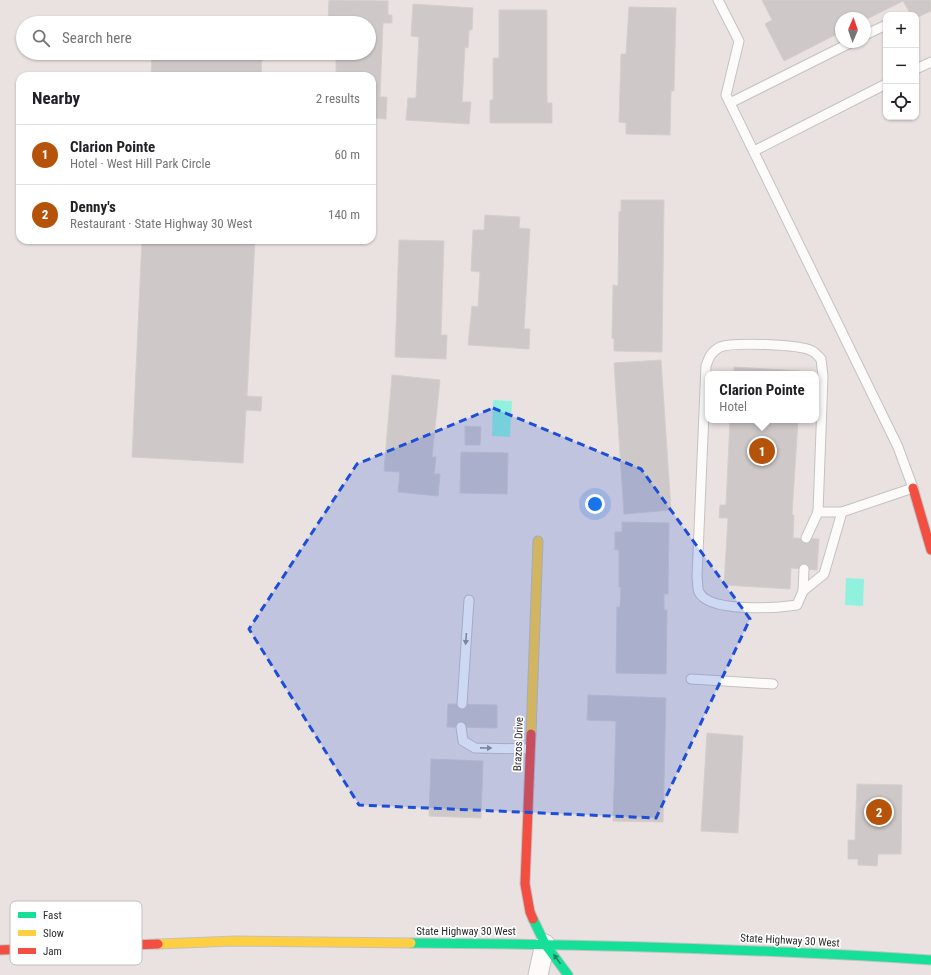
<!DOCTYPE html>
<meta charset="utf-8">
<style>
:root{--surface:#fff;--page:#f6f6f6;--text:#202124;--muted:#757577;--line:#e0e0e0;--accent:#b45309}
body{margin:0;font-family:"Roboto Condensed",sans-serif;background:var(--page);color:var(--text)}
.controls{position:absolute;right:12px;top:12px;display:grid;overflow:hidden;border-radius:8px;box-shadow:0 1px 3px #0004}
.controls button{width:36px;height:36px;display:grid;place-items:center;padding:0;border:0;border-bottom:1px solid var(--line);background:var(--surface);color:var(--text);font:20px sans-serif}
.compass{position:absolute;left:835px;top:12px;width:36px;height:36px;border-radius:50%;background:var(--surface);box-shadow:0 1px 3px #0004;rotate:2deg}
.you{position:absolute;left:595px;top:504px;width:14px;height:14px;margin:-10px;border:3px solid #fff;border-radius:50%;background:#1a73e8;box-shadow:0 0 0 6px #1a73e833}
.badge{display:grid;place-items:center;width:26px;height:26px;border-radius:50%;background:var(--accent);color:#fff;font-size:13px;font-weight:700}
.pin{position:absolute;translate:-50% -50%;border:2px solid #fff;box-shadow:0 1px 4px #0006}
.popup{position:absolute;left:705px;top:371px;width:114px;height:52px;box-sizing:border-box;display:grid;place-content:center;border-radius:8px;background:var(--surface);filter:drop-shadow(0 1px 3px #0005);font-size:13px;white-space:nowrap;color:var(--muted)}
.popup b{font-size:15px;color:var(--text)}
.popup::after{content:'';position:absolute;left:50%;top:100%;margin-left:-8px;border:8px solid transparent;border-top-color:var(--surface)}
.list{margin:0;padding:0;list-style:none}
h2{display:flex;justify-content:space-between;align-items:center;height:52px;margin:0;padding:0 16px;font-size:17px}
h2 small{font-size:13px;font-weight:400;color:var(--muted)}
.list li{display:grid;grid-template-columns:26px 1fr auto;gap:12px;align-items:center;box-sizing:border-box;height:60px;padding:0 16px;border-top:1px solid var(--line)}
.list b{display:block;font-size:15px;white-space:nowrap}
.list p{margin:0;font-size:13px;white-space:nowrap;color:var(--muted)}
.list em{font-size:13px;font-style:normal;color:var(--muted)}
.icon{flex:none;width:22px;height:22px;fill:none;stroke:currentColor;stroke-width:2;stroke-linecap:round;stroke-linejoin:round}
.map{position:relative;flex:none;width:931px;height:975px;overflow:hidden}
.search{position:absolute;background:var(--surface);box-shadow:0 1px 3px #0004;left:16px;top:16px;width:360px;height:44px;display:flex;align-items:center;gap:10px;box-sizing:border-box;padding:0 14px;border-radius:22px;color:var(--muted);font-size:15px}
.panel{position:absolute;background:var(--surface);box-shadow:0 1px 3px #0004;left:16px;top:72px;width:360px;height:172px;border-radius:12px}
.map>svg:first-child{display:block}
</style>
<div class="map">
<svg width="931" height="975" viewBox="0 0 931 975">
<rect width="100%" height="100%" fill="#eae2e1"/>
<!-- water -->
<g fill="#90f1df">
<polygon points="493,400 512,401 510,437 492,436"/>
<polygon points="846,578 864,579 863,606 845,605"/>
</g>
<!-- building -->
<g fill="#cec9c8" stroke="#d5cecd">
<polygon points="329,0 388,1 388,15 392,15 392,23 383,23 380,97 387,97 386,119 372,118 372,76 336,76 336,53 369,53 369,23 328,23"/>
<polygon points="762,0 931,0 931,11 916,18 916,15 911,15 903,1 865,20 865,18 841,18 841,32 784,61 765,24 772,20"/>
<polygon points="413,4 473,8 472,30 469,30 468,48 465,47 462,102 471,102 469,124 406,120 408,98 416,98 419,37 411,36"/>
<polygon points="629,7 676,8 674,91 671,91 670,135 626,134 626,123 619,122 621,54 626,54"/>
<polygon points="499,10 547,10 547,103 552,103 552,123 490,123 490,100 493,100 493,58 499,58"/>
<polygon points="152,53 262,53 261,76 151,76"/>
<polygon points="621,200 664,200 662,352 614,351 614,339 612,338 613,285 618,286 619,211 621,212"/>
<polygon points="485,215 520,217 519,228 530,229 524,329 530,329 529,349 468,345 472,306 478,307 480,272 471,271 473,230 484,230"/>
<polygon points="142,240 255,240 247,396 262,397 261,411 246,410 243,463 132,457"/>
<polygon points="399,240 444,241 441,335 447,335 446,359 395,357"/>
<polygon points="661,360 671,510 624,514 614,363"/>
<polygon points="734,367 800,371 800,374 734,374"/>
<polygon points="392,375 440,380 432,457 436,457 434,474 440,474 438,496 398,492 400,472 384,471"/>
<polygon points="730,420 798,420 792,515 794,515 793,538 819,539 817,570 791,568 790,589 724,585 728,518 719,518 720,505 726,505"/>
<polygon points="465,426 481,427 480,445 465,445"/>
<polygon points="461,452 508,453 507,494 460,493"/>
<polygon points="622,522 669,523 668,594 664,594 664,610 667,610 666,674 616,673 617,607 620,607 621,587 619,587 619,550 615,550 615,532 622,532"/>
<polygon points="588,695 666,698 663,822 613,821 616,721 587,720"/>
<polygon points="448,704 497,705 497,728 447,727"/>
<polygon points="707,733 743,736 738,833 701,831"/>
<polygon points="431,759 483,761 481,818 429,816"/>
<polygon points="857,784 902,785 901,854 878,854 877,866 858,865 858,859 848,859 848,840 855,840"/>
</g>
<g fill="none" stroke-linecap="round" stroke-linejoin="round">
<!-- lane casing -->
<g stroke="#c3c2c3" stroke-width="11">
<g id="lane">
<path d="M 718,0 L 739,41 L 726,95 L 898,447 L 913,488 L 842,512 L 818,512 L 823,376 L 821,359 C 818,356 815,352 812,351 C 800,344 732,342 720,347 C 711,352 709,357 706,366 L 697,577 C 698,581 697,588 699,592 C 709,613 777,608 797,605 L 803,591 L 804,569"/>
<polyline points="865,35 886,25"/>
<polyline points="916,69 931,62"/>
<polyline points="730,103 852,42"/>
<polyline points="754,151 886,84"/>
<polyline points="806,538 818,512"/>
<polyline points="803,591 824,574 842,512"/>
<polyline points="691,679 773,684"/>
<polyline points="462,704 469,600"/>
<polyline points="461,727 463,741 475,748 530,749"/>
</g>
</g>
<!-- street casing -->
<g stroke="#c3c2c3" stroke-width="21">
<polyline id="street" points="538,975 545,944"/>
</g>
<!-- fast casing -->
<g stroke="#c3c2c3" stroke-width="11">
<g id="fast">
<polyline points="533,919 545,944 568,975"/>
<path d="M 411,943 C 585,944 758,949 931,960"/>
</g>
</g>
<!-- slow casing -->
<g stroke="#c3c2c3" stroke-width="11">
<g id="slow">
<polyline points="531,734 538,541"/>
<polyline points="158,944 235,941 411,943"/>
</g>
</g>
<!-- jam casing -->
<g stroke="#c3c2c3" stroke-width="11">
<g id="jam">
<polyline points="913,488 931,550"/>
<polyline points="531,734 525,884 530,912 533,919"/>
<polyline points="0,950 158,944"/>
</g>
</g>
<!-- lane -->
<use href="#lane" stroke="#fcfbfa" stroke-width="9"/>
<!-- street -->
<use href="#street" stroke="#fcfbfa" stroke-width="19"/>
<!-- fast -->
<use href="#fast" stroke="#16e098" stroke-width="9"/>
<!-- slow -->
<use href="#slow" stroke="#ffcf43" stroke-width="9"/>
<!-- jam -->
<use href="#jam" stroke="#f24e42" stroke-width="9"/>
</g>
<!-- one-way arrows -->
<defs><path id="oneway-solid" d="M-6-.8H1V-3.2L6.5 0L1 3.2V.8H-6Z"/></defs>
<g fill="#949493">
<use href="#oneway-solid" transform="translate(466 639) rotate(94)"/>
<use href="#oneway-solid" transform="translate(486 748) rotate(1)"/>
</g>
<use fill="#218662" href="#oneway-solid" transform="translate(557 959) rotate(-126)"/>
<!-- marked area -->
<path fill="#1d4ed8" fill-opacity="0.2" stroke="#1d4ed8" stroke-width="3" stroke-dasharray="8 5" stroke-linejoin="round" d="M 493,408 L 641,469 L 750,619 L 656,818 L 359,805 L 249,629 L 357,464 Z"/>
<g text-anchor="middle" stroke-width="3.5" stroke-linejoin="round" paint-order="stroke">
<!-- street labels -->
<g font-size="11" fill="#2c2c2c" stroke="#fff">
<text transform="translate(518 744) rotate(-88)" y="4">Brazos Drive</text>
<text x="466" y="935">State Highway 30 West</text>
<text transform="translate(790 940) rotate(3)" y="4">State Highway 30 West</text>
</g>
</g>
<!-- legend -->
<rect x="10" y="901" width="132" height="64" rx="6" fill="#fff" stroke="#c0c0c0" stroke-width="1"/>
<rect x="18" y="912" width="18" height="6" fill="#16e098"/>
<rect x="18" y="930" width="18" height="6" fill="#ffcf43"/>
<rect x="18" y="948" width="18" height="6" fill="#f24e42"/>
<g font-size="11" fill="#2c2c2c">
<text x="43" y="919">Fast</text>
<text x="43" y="937">Slow</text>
<text x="43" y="955">Jam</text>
</g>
</svg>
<div class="controls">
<button>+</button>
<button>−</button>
<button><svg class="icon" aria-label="locate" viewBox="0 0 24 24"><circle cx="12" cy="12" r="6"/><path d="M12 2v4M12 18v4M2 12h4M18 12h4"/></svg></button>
</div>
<svg class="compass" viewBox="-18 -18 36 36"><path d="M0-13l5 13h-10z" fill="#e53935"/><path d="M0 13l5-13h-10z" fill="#757577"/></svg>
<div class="you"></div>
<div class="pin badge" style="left:762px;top:451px">1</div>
<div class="popup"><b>Clarion Pointe</b>Hotel</div>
<div class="pin badge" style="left:879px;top:812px">2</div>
<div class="search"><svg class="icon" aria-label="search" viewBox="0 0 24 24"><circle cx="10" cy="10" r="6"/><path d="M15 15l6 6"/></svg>Search here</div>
<section class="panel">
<h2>Nearby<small>2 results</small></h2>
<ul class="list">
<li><span class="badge">1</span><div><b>Clarion Pointe</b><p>Hotel · West Hill Park Circle</p></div><em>60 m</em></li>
<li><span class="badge">2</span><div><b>Denny's</b><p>Restaurant · State Highway 30 West</p></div><em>140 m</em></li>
</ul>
</section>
</div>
